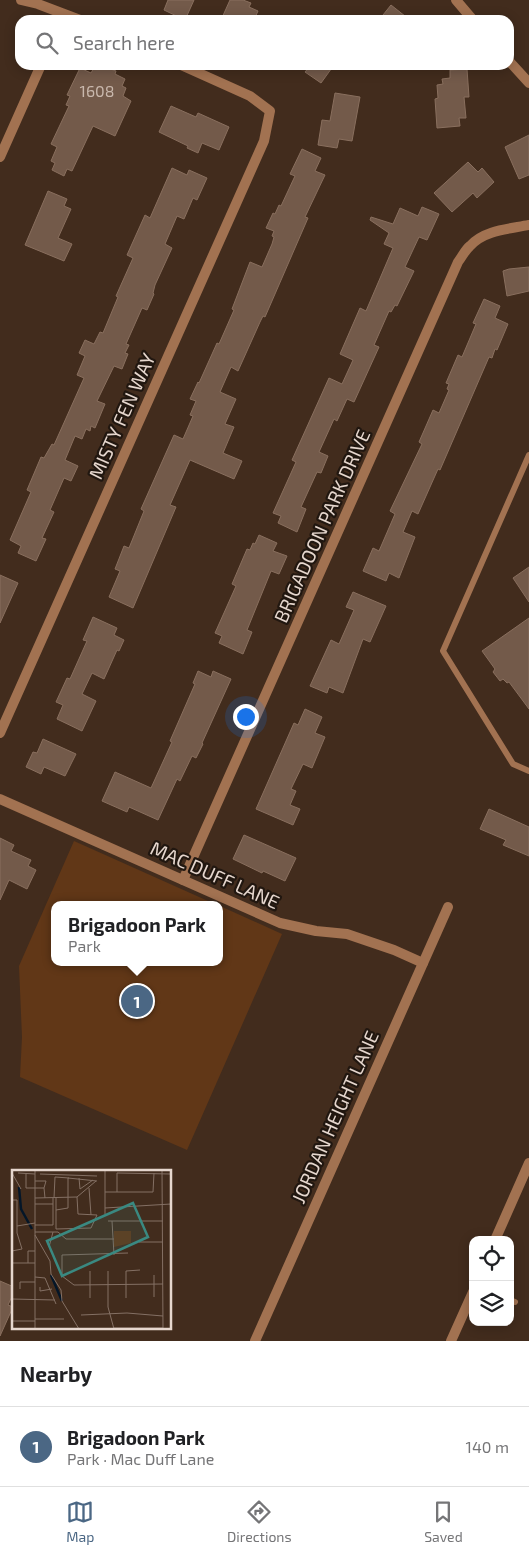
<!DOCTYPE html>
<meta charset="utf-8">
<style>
:root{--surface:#fff;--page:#f6f6f6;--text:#202124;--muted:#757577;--line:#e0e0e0;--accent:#4b6784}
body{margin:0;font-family:"Exo 2",sans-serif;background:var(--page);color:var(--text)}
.controls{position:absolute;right:15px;bottom:15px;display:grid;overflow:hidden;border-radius:10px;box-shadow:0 2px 12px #0003}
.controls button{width:45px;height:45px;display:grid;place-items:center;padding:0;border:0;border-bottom:1px solid var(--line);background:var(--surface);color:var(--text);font:25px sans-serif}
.you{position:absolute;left:245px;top:716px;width:18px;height:18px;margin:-12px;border:4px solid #fff;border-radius:50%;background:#1a73e8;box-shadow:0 0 0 8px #1a73e833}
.badge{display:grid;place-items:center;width:32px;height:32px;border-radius:50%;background:var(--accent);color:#fff;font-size:16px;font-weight:700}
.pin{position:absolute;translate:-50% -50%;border:2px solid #fff;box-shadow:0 1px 5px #0006}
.popup{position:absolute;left:51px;top:901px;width:172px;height:65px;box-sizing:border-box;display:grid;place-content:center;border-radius:10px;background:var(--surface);filter:drop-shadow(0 1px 4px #0005);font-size:16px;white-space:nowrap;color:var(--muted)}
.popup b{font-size:19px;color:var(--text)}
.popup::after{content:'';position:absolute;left:50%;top:100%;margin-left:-10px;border:10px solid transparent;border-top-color:var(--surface)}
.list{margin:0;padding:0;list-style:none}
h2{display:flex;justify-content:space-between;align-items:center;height:65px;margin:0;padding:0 20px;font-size:21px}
h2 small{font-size:16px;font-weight:400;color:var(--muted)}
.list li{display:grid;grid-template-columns:32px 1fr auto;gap:15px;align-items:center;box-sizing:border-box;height:80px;padding:0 20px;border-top:1px solid var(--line)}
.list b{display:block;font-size:19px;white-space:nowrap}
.list p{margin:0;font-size:16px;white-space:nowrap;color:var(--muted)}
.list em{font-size:16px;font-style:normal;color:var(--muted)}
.icon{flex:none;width:28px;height:28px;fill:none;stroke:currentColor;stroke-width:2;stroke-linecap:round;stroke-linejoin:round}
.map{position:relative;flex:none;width:529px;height:1341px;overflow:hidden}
.search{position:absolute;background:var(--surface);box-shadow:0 2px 12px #0003;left:15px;right:15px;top:15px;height:55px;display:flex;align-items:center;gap:12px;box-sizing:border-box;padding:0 18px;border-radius:15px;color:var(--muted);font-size:19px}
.sheet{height:145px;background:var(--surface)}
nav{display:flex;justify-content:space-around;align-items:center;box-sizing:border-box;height:70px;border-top:1px solid var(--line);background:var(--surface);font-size:14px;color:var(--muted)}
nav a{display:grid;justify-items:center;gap:2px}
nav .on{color:var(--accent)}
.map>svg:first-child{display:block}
</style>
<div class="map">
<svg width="529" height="1341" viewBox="0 0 529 1341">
<rect width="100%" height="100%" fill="#422c1d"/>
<!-- green -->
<polygon fill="#613717" points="74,841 217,905 54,905 54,962 220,962 220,906 282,934 187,1150 20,1077 22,1037 19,966"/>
<!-- building -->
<g fill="#735a4a" stroke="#896f5e">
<polygon points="168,0 194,0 185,20 164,10"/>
<polygon points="230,0 243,0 251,3 249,7 258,11 254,20 221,20"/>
<polygon points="391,5 410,20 379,20"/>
<polygon points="311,65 334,65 321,83 305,72"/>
<polygon points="95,66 102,69 103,66 116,71 115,74 125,79 122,86 126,88 123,96 131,101 115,136 93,126 72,171 67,169 64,176 52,170 55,163 51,161 57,147 51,144 69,106 66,105 70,96 67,95 80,68 91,73"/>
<polygon points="467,69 469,97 464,97 466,118 459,118 460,126 437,128 435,99 438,98 437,85 443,84 442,79 450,78 450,70"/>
<polygon points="335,93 360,97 352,141 339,139 337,148 318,145 322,120 330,121"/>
<polygon points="171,106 196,117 198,113 229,127 219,150 202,143 198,153 187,148 188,146 159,132"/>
<polygon points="529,135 529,175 519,179 505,147"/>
<polygon points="302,149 321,158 315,171 325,175 305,217 308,218 265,317 263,316 260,322 238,371 231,367 220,392 236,399 225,424 234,427 223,453 242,461 234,479 190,460 170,505 176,507 133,608 109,597 120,571 115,569 124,546 129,548 144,511 141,509 174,435 183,439 193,416 190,415 196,401 190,399 198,382 199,383 217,343 219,344 234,310 232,309 250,262 262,267 272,244 274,237 272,236 274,231 266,228 273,213 275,214 279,205 281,206 295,176 290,174"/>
<polygon points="468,162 478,172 482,168 494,182 477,198 473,193 452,212 434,193"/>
<polygon points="172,168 187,175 189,170 207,178 197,200 193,198 184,219 177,216 165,244 172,248 155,285 153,293 154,294 147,310 142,308 126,344 129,345 125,353 128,354 122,369 114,366 97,401 105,404 95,428 91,426 90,431 86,429 82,439 75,436 65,460 78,466 71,481 64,478 50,510 54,512 42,538 46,539 36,561 18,553 21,546 10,540 31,492 27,490 41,457 44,458 52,444 54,445 84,378 77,375 85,356 79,353 85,340 94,344 100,332 103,333 118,297 116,296 133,258 127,255 145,215 150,218"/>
<polygon points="48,191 67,199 64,206 71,209 58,238 72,244 64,261 25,245"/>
<polygon points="422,207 439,214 427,240 419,237 405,267 414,271 397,306 395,305 391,312 389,311 374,345 379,347 354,402 347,399 337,421 334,419 319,452 328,456 321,473 317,472 301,507 306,509 297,532 278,523 281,516 273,513 296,462 292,460 329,378 342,384 353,360 340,354 360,308 366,311 393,248 384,244 389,233 370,220 371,217 393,224 400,208 418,216"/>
<polygon points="529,267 529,291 507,296 503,271 509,269"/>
<polygon points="484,299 500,306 495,318 508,324 497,350 495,349 492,358 489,357 440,470 438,469 418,514 412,511 403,532 415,537 399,578 389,573 386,581 363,571 373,548 379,551 395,514 390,511 422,444 419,442 433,410 439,413 449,390 447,389 449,384 446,383 458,355 462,357 476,324 473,323"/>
<polygon points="259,535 277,543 273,551 287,556 279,574 271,571 247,630 252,632 243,654 219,643 222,636 215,633 236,586 232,584 247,549 250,550 253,543 255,544"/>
<polygon points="529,567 529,602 513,578"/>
<polygon points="0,575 18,583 0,623"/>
<polygon points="353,592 386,606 370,642 363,639 343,693 329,687 327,693 310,686 331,640 339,644 354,610 346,607"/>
<polygon points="93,617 117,628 114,635 124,640 119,651 117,650 104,679 92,673 82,694 96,701 82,731 57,719 63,705 56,702 67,678 70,679 87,641 83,640"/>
<polygon points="529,618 529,709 509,682 507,683 503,679 500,681 493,672 495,669 482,651"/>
<polygon points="198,671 211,677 213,671 231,679 202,743 203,744 196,758 192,756 180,781 177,779 158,820 129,807 127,812 102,801 115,772 151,788 172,742 170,741 195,684 193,683"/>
<polygon points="305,709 322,717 315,733 325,737 312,768 303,764 291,789 296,791 290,805 300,809 293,825 256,809 294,723 298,725"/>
<polygon points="43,739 76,754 65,776 44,767 41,774 26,767 33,752 37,753"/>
<polygon points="489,809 529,827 529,856 503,845 506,840 480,829"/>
<polygon points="244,835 296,858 285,881 263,871 262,873 233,859"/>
<polygon points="0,838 14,845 11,851 31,860 28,866 36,870 27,889 9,880 0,900"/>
<polygon points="0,1281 14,1287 14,1292 8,1305 13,1307 0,1336"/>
</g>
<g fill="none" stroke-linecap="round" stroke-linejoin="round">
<!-- lane -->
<g stroke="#a27251" stroke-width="6">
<polyline points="529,455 443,651 513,764 529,771"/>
<polyline points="510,1300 515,1302"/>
</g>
<!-- street -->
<g stroke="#a27251" stroke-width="10">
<polyline points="21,0 38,4 80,20"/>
<polyline points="456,0 473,20"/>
<polyline points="509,61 529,83"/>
<polyline points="0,157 41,65"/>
<polyline points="0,733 264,141 270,111 250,96 181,65"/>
<polyline points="0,799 280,923 316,931 347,934 394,950 423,963"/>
<path d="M 183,880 L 458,262 C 462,257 465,250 470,246 C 484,230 509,229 529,225"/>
<polyline points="495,1240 529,1163"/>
<polyline points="255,1341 448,907"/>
<polyline points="451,1341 473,1292"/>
</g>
</g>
<g text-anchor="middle" stroke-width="4.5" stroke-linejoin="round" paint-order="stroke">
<!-- number labels -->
<g font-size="16" fill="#c9b8ad">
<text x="97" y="97">1608</text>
</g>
<!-- street labels -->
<g font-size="19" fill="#e6d7ce" stroke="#211710">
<text transform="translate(122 416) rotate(-66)" y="7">MISTY FEN WAY</text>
<text transform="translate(322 526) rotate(-66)" y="7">BRIGADOON PARK DRIVE</text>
<text transform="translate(215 875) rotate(24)" y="7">MAC DUFF LANE</text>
<text transform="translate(335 1117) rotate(-66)" y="7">JORDAN HEIGHT LANE</text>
</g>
</g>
<!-- overview -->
<g transform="translate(12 1170)">
<rect width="159" height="159" fill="#422c1d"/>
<path d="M 102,61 L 119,61 L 119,73 L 102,77 Z" fill="#613717"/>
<path fill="none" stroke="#041628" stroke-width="2.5" d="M 7,17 L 9,39 L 20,59M 39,105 L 50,131"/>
<path fill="none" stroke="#847064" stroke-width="1" d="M 23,0 L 23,159M 93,0 L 93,44M 150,0 L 151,159M 0,3 L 9,19M 6,3 L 23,4M 14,4 L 14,18 L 23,18M 28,4 L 85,6M 67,8 L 68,19 L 81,10M 23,11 L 34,11 L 32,18M 23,18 L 32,18 L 33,28M 77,18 L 79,45M 93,22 L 141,22 L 142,3M 105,22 L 105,3 L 159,4M 23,28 L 65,27 L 84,11M 42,28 L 43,7 L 57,8M 44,28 L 44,59 L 79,58 L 85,45 L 66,44 L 65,27M 0,30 L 5,30 L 5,63 L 10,79 L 0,81M 23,34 L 41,34M 93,38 L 159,34M 44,40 L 56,38 L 56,8 L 85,11M 96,51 L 151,51M 100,51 L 102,85M 23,55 L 41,55 L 41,28M 5,56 L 23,53M 23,62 L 46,62 L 54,69 L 102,69M 23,65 L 38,91 L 39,104 L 49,120 L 50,131 L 67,159M 127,72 L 151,72M 37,77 L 41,62M 116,83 L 50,85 L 50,106 L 62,115 L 151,114M 0,93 L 23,93M 16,93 L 16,81 L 23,81M 96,101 L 96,137 L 102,159M 142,105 L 142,127M 23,107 L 33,108 L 44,134M 28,117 L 28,121 L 40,119M 8,119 L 8,112 L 23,112M 78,128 L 78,101M 114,128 L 114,101 L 128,100M 0,129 L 43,130M 69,145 L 115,143 L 151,146M 23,149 L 52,149M 0,151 L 23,151M 102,158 L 151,158"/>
<path fill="#3a8981" fill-opacity="0.15" stroke="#3a8981" stroke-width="2.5" d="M 121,33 L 136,67 L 50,106 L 35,71 Z"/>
<rect width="159" height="159" fill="none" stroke="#e6d7ce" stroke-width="2.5"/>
</g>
</svg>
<div class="controls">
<button><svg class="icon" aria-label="locate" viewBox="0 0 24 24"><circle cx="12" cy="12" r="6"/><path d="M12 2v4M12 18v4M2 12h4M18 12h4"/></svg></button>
<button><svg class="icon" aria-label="layers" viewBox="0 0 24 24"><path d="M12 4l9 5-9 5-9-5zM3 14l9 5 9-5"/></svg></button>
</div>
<div class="you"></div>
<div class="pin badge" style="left:137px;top:1001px">1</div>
<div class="popup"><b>Brigadoon Park</b>Park</div>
<div class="search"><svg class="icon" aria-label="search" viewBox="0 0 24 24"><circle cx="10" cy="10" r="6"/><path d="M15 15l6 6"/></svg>Search here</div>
</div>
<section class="sheet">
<h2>Nearby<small></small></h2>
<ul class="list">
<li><span class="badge">1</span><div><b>Brigadoon Park</b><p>Park · Mac Duff Lane</p></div><em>140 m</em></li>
</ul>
</section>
<nav>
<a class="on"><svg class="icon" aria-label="map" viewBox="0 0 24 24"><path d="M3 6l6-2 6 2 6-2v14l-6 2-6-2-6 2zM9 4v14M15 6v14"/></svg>Map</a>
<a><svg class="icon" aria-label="directions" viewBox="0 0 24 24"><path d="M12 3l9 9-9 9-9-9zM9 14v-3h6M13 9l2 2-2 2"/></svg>Directions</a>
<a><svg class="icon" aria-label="saved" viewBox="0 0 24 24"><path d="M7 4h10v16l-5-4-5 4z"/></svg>Saved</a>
</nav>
